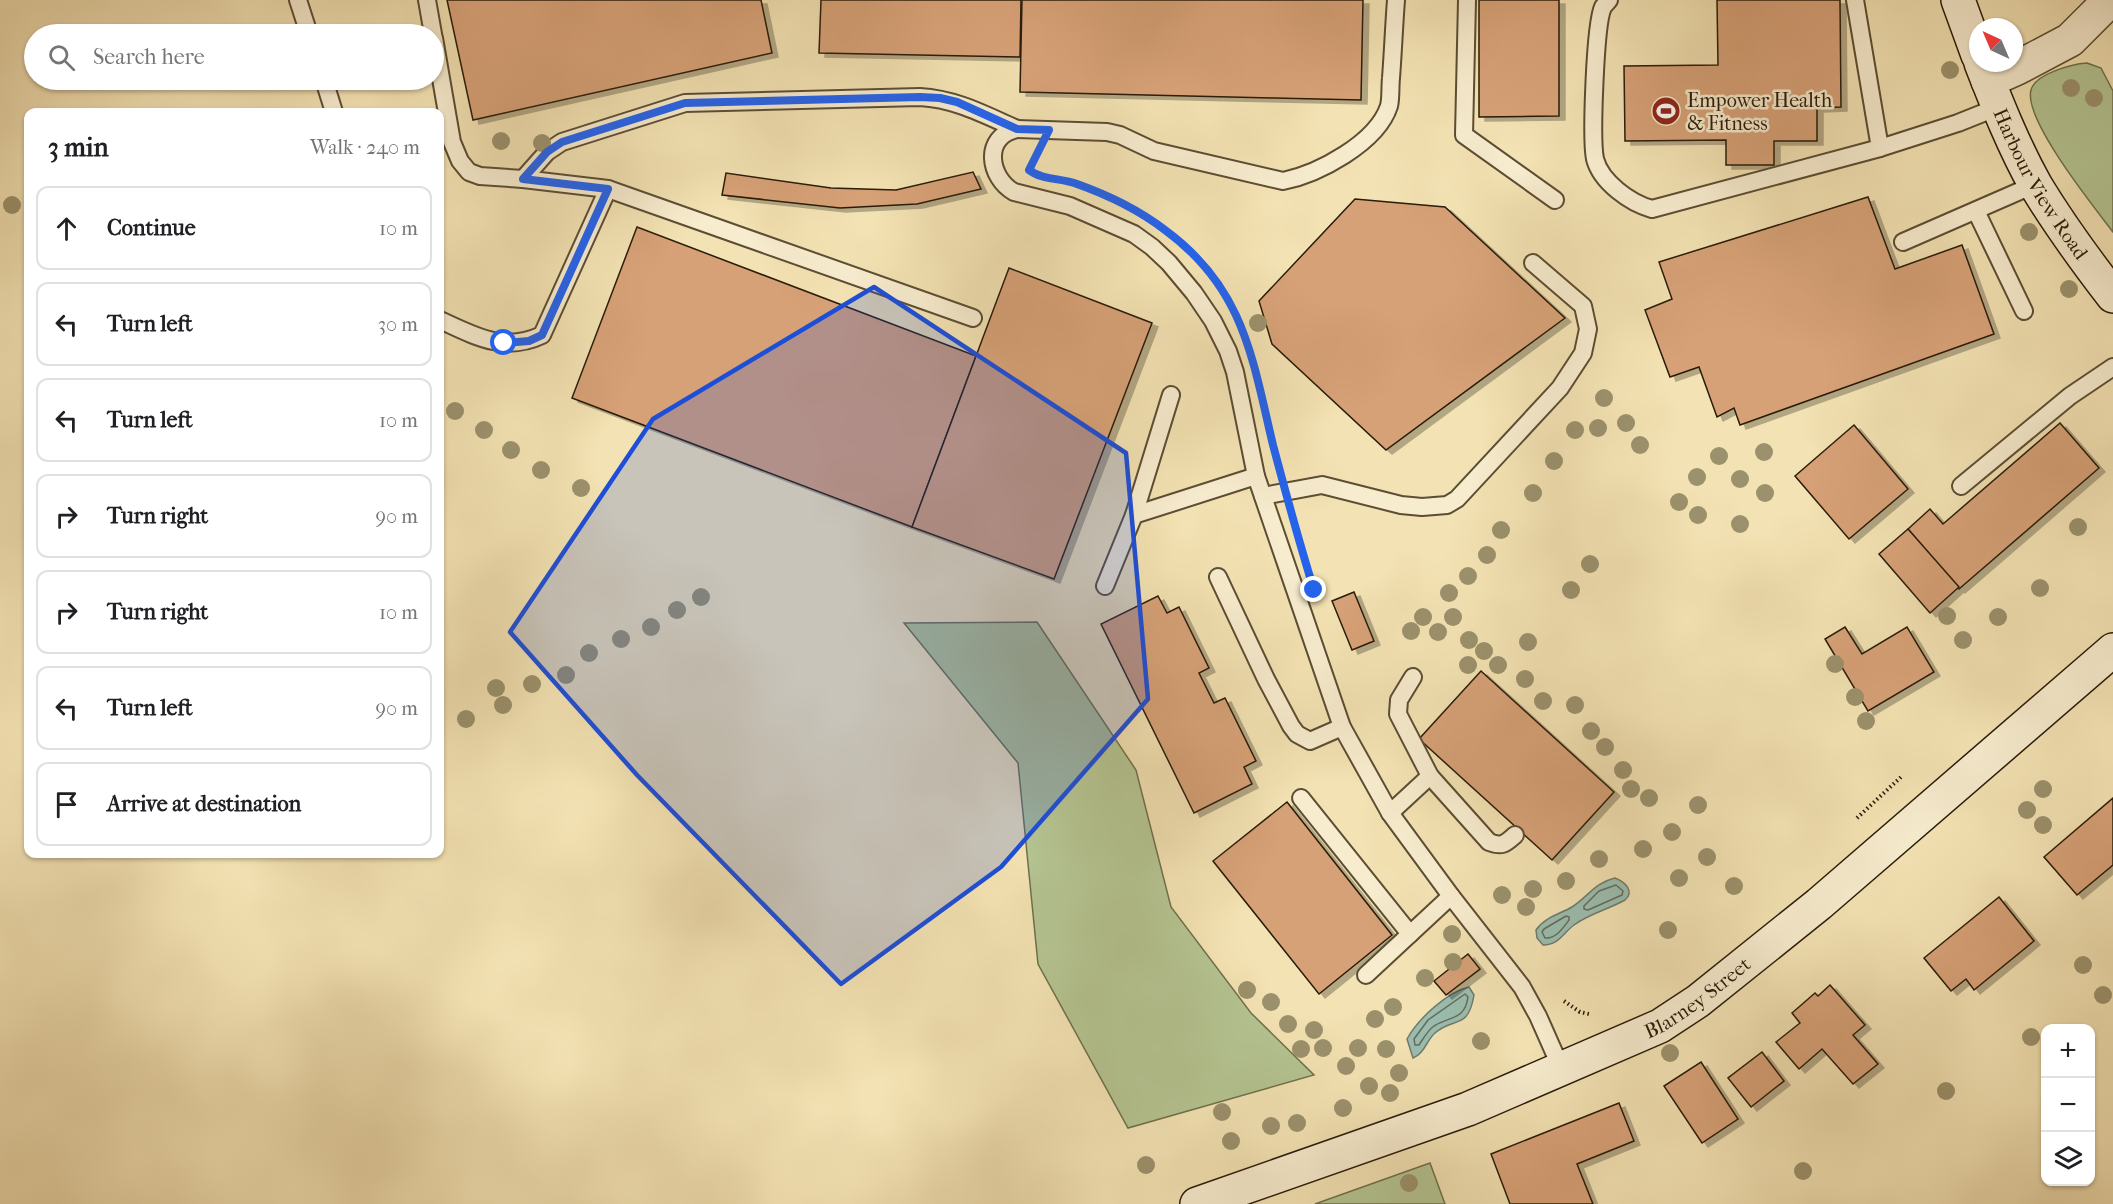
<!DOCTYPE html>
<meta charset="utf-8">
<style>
:root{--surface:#fff;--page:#f6f6f6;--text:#202124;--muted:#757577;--line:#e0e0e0}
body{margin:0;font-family:"IM FELL French Canon",serif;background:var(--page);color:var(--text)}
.controls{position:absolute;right:18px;bottom:18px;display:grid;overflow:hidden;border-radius:12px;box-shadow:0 2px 4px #0004}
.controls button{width:54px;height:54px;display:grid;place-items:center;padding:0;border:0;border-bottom:2px solid var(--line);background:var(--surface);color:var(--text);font:30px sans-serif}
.compass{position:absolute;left:1969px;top:18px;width:54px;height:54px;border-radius:50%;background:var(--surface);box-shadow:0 2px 4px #0004;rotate:316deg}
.stop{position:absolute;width:18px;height:18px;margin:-14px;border:4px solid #2563eb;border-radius:50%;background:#fff}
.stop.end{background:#2563eb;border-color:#fff;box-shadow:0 2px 6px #0008}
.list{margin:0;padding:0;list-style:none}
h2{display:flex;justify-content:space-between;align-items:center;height:78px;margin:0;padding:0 24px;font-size:26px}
h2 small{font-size:20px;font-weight:400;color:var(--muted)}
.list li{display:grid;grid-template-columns:39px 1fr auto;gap:18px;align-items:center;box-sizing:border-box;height:84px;margin:0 12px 12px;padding:0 12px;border:2px solid var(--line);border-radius:12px}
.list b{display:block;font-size:22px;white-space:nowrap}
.list em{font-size:20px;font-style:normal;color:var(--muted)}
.icon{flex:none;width:33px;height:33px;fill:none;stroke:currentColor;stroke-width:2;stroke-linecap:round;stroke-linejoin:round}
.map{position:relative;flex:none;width:2113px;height:1204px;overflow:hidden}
.search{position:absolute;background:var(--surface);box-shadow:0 2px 4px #0004;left:24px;top:24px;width:420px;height:66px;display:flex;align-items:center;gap:15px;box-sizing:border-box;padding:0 21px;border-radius:33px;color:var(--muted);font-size:22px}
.panel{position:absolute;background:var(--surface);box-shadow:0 2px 4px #0004;left:24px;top:108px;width:420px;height:750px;border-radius:12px}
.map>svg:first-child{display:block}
</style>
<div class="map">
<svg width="2113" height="1204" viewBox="0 0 2113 1204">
<defs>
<filter id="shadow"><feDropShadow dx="6" dy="4" stdDeviation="0" flood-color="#0004"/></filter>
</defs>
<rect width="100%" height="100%" fill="#f3e2b3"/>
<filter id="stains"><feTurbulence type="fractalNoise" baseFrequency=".00333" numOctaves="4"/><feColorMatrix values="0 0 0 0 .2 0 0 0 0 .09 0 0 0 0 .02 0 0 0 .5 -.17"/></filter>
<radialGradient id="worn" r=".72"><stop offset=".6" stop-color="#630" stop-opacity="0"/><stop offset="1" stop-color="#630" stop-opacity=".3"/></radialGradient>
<!-- green -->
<g fill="#b4c491" stroke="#6e704c" stroke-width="1.5">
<path d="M 2087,63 L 2101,68 L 2113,91 L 2113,232 C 2094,207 2023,119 2031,90 C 2035,74 2072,64 2087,63 Z"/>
<polygon points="1037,622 1136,770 1171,907 1251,1013 1314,1075 1128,1128 1038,964 1018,763 904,623"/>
<polygon points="1430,1163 1445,1204 1315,1204"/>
</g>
<!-- water -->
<g fill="#9bbdaf" stroke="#6d7c6c" stroke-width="1.5">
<path d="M 1615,878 C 1625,882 1635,891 1625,900 C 1609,909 1589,914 1574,925 C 1562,934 1559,945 1543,945 L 1537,938 L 1536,930 C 1545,917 1560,914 1572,907 C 1589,896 1594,883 1615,878 Z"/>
<path d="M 1469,987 L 1474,995 C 1468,1031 1454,1016 1435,1033 C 1426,1041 1425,1053 1413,1058 L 1407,1039 C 1418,1019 1447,992 1469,987 Z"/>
</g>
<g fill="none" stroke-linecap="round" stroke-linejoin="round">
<!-- shore -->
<g stroke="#626c5c" stroke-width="1.5">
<polygon points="1616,885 1623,891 1622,895 1588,910 1584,909 1584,906 1599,891"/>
<path d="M 1566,916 L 1569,917 L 1569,920 C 1563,928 1556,939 1545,938 L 1542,932 L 1544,929 Z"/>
<path d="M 1465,994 L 1468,997 C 1465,1020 1450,1016 1434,1026 C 1428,1030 1423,1039 1419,1045 L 1415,1045 L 1414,1039 L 1428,1020 Z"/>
</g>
</g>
<!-- building -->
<g fill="#d7a177" stroke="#291b08" stroke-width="1.5" filter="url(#shadow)">
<polygon points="447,0 761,0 772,53 473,120"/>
<polygon points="821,0 1021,0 1020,57 819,53"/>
<polygon points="1022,0 1363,0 1361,100 1020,92"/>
<polygon points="1479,0 1559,0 1559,116 1479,117"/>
<polygon points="1717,0 1840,0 1841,107 1817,108 1817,141 1774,141 1774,165 1726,165 1726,140 1625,141 1624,66 1718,65"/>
<polygon points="973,172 981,189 917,204 840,208 722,195 726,173 831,188 896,190"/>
<polygon points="1868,197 1895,269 1962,245 1994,334 1740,425 1734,408 1717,417 1699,367 1670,377 1645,310 1672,299 1659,262"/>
<polygon points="1355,199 1445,207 1565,318 1386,450 1272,344 1259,301"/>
<polygon points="637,227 976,356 912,527 572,398"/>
<polygon points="1009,268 1152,323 1054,579 912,527"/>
<polygon points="2060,423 2099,468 1959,589 1908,529 1930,509 1943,524"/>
<polygon points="1854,425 1908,489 1849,539 1795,476"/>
<polygon points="1908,529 1959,587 1930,613 1879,554"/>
<polygon points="1354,592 1374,641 1352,650 1332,601"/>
<polygon points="1158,596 1167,613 1179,607 1209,668 1199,673 1214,703 1225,698 1256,761 1244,767 1252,784 1194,813 1101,624"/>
<polygon points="1845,627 1862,654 1907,627 1934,672 1868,711 1825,639"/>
<polygon points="1481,671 1614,792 1552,860 1419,739"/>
<polygon points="2113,798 2113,865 2077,895 2044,857"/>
<polygon points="1287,802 1392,935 1319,994 1213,861"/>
<polygon points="1999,897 2034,941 1974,990 1966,979 1951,991 1924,958"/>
<polygon points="1468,954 1480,969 1446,995 1434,981"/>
<polygon points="1830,985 1865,1025 1853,1035 1878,1064 1853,1084 1822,1049 1799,1069 1776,1042 1800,1023 1792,1013 1815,993 1818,996"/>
<polygon points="1762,1052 1784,1081 1751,1107 1728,1078"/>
<polygon points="1701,1062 1738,1119 1702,1143 1664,1086"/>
<polygon points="1619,1103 1634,1141 1577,1164 1593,1204 1510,1204 1491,1154"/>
</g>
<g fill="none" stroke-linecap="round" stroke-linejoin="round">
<!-- lane casing -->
<g stroke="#5c4d33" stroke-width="20">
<g id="lane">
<polyline points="298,0 309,34"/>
<polyline points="427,0 433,34"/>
<polyline points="1467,0 1464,135 1555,200"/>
<path d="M 1609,0 C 1608,2 1604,5 1603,7 C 1595,24 1591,139 1595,159 C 1601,182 1630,203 1652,209 L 1880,148"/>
<polyline points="1855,0 1880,148 1958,123 1998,107"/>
<path d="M 434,38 L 452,142 L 460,161 L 469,172 L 480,176 L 523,179 L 608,189 L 542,335 C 504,353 475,336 440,320"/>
<polyline points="324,80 334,112"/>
<path d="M 1017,129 L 1107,132 L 1120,135 L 1154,151 L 1283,181 C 1318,174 1377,143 1389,106 C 1391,98 1390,87 1391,78 C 1393,52 1394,26 1396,0"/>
<path d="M 523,179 L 547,152 L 562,142 L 685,103 L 920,97 C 956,99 985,115 1017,129 C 982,137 989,178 1014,192 L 1070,206 L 1134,234 L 1152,247 L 1169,263 L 1194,293 L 1213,321 L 1228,351 L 1235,372 L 1256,476 L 1342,727 L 1390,813 L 1451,896 L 1522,987 L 1538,1016 L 1561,1068"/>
<polyline points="608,189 973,318"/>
<polyline points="1976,211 2024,311"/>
<polyline points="1903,242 2036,184"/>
<polyline points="1961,486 2070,396 2113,367"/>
<polyline points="1263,496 1322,485 1401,505 1422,507 1447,505 1457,499 1560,388 1583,353 1588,329 1583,306 1533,263"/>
<polyline points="1134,515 1256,476"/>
<polyline points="1218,577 1266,679 1291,726 1297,734 1310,741 1342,727"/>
<polyline points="1105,586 1134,515 1171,395"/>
<path d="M 1413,677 L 1399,700 L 1398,714 L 1430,776 L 1489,842 C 1502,847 1505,844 1515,835"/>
<polyline points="1301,798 1410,934"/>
<polyline points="1390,813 1430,776"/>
<polyline points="1366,975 1451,896"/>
</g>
</g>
<!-- street casing -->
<g stroke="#5c4d33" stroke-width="36">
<polyline id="street" points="1988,81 2017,68 2070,40 2110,0"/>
</g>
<!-- secondary casing -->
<g stroke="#291b08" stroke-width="36">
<g id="secondary">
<polyline points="1958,0 1978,55"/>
<path id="s1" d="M 1981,63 C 1997,104 2014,147 2036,186 C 2059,224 2086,261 2113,296"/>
<path id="s2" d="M 1197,1204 L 1468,1109 L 1660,1026 L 1698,1001 L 1819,904 L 2113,650"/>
</g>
</g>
<!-- path -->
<g stroke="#291b08" stroke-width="4" stroke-dasharray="1.5 3" stroke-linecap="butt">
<polyline points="1857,818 1901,777"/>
<polyline points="1564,1001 1580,1012 1589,1014"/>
</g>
<!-- lane -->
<use href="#lane" stroke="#f7ecce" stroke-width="16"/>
<!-- street -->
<use href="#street" stroke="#f7ecce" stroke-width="33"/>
<!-- secondary -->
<use href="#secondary" stroke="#f7ecce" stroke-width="33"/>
</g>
<!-- trees -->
<g fill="#9b916c">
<circle cx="1950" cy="70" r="9"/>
<circle cx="2071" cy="88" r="9"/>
<circle cx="2094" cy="98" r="9"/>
<circle cx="501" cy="141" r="9"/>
<circle cx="542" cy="143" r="9"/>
<circle cx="12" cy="205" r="9"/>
<circle cx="2029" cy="232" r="9"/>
<circle cx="2069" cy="289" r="9"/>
<circle cx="1258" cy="323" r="9"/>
<circle cx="1604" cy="398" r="9"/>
<circle cx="455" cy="411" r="9"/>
<circle cx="1626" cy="423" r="9"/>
<circle cx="1598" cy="428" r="9"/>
<circle cx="484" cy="430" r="9"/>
<circle cx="1575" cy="430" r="9"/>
<circle cx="1640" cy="445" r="9"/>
<circle cx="511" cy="450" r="9"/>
<circle cx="1764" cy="452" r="9"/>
<circle cx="1719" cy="456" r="9"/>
<circle cx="1554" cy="461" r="9"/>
<circle cx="541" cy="470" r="9"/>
<circle cx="1697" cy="477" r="9"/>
<circle cx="1740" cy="479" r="9"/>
<circle cx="581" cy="488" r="9"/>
<circle cx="1533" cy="493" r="9"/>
<circle cx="1765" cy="493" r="9"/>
<circle cx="1679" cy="502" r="9"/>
<circle cx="1698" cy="515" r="9"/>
<circle cx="1740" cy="524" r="9"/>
<circle cx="2078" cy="527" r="9"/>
<circle cx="1501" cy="530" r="9"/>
<circle cx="1487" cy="555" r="9"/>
<circle cx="1590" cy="564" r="9"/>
<circle cx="1468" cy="576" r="9"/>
<circle cx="2040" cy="588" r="9"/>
<circle cx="1571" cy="590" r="9"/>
<circle cx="1449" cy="593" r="9"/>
<circle cx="701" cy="597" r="9"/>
<circle cx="677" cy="610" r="9"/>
<circle cx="1947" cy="616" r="9"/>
<circle cx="1423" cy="617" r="9"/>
<circle cx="1453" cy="617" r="9"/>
<circle cx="1998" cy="617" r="9"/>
<circle cx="651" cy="627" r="9"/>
<circle cx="1411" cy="631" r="9"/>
<circle cx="1438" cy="632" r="9"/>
<circle cx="621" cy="639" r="9"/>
<circle cx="1469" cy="640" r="9"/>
<circle cx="1963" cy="640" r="9"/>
<circle cx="1528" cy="642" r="9"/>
<circle cx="1484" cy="651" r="9"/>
<circle cx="589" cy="653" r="9"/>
<circle cx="1835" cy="664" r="9"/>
<circle cx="1468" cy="665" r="9"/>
<circle cx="1498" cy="665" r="9"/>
<circle cx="566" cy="675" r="9"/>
<circle cx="1525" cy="679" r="9"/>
<circle cx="532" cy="684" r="9"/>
<circle cx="496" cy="688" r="9"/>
<circle cx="1855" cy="697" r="9"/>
<circle cx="1543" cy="701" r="9"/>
<circle cx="503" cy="705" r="9"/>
<circle cx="1575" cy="705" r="9"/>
<circle cx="466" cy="719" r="9"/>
<circle cx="1866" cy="721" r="9"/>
<circle cx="1591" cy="731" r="9"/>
<circle cx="1605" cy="747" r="9"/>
<circle cx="1623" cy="770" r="9"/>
<circle cx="1631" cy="789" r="9"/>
<circle cx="2043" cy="789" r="9"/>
<circle cx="1649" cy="798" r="9"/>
<circle cx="1698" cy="805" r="9"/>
<circle cx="2027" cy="810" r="9"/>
<circle cx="2043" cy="825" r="9"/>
<circle cx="1672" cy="832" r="9"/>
<circle cx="1643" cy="849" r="9"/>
<circle cx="1707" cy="857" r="9"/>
<circle cx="1599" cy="859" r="9"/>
<circle cx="1679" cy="878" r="9"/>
<circle cx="1566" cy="881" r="9"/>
<circle cx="1734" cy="886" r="9"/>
<circle cx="1533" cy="889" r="9"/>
<circle cx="1502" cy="895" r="9"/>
<circle cx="1526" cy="907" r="9"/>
<circle cx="1668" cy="930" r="9"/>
<circle cx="1452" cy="934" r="9"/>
<circle cx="1453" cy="962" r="9"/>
<circle cx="2083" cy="965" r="9"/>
<circle cx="1425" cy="978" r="9"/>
<circle cx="1247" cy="990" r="9"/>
<circle cx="2103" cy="995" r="9"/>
<circle cx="1271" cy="1002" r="9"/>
<circle cx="1393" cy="1007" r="9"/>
<circle cx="1375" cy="1019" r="9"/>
<circle cx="1288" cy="1024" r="9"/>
<circle cx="1314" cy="1030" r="9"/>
<circle cx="2031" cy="1037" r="9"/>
<circle cx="1481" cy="1041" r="9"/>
<circle cx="1323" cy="1048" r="9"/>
<circle cx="1358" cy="1048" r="9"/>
<circle cx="1301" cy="1049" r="9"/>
<circle cx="1386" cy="1049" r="9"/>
<circle cx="1670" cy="1053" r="9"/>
<circle cx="1346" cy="1066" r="9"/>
<circle cx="1399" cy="1073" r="9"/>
<circle cx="1369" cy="1086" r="9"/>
<circle cx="1946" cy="1091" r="9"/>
<circle cx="1390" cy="1093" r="9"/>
<circle cx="1343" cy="1108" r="9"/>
<circle cx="1222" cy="1112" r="9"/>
<circle cx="1297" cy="1123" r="9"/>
<circle cx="1271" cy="1126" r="9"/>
<circle cx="1231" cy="1141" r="9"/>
<circle cx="1146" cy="1165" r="9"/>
<circle cx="1803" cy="1171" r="9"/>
<circle cx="1409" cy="1183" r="9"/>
</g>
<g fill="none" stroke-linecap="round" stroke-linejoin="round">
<!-- route -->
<path stroke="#2563eb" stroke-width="8" d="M 504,343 L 529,341 L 542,335 L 608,189 L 523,179 L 547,152 L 562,142 L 685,103 L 920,97 L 940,98 L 957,102 L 1017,129 L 1049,130 L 1029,170 C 1042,180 1061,178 1077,184 C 1108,195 1139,210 1165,230 C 1244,288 1252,357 1273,445 C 1286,494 1299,542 1314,590"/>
</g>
<!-- marked area -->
<path fill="#1d4ed8" fill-opacity="0.2" stroke="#1d4ed8" stroke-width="4.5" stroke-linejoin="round" d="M 874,287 L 1126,453 L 1148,699 L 1001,867 L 841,984 L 637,775 L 510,632 L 653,419 Z"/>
<!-- icons -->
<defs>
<g id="stadium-disc" transform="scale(1.5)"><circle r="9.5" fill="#8f2418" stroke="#f7ecce"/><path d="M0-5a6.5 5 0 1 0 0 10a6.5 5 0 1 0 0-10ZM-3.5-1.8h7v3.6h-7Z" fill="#fff"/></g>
</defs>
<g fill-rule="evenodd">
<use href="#stadium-disc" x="1666" y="111"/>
</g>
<g text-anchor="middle" stroke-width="5" stroke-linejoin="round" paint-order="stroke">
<!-- poi labels -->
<g font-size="20" fill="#291b08" stroke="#f7ecce" text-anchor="start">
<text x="1687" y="107">Empower Health<tspan x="1687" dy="23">&amp; Fitness</tspan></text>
</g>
<!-- street labels -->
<g font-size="20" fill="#291b08" stroke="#f7ecce">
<text dy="7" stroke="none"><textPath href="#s1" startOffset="135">Harbour View Road</textPath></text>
<text dy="7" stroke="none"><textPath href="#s2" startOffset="543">Blarney Street</textPath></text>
</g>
</g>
<rect width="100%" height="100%" filter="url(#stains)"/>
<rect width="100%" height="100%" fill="url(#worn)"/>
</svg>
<div class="controls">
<button>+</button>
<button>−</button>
<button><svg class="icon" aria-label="layers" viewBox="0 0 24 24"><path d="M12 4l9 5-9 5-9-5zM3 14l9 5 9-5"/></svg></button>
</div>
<svg class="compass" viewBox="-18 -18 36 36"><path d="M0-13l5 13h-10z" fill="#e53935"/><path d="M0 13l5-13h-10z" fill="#757577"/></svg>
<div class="stop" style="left:504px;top:343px"></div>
<div class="stop end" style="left:1314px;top:590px"></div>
<div class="search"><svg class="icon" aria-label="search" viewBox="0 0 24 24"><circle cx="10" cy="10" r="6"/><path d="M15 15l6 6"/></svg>Search here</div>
<section class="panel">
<h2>3 min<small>Walk · 240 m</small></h2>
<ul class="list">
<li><svg class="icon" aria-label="ahead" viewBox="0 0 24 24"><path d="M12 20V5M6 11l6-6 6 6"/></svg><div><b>Continue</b></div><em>10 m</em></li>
<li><svg class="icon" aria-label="left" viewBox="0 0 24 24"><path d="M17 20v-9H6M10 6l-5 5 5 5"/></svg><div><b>Turn left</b></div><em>30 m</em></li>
<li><svg class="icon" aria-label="left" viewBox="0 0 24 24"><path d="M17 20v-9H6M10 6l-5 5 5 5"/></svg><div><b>Turn left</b></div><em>10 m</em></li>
<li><svg class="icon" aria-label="right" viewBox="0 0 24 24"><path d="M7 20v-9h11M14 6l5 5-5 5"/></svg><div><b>Turn right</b></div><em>90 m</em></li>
<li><svg class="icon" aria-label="right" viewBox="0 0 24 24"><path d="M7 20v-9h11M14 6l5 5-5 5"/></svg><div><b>Turn right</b></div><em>10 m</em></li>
<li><svg class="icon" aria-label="left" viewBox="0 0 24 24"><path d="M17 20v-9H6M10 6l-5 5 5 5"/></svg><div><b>Turn left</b></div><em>90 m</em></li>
<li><svg class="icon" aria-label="arrive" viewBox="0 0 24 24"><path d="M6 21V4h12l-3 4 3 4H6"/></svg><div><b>Arrive at destination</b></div></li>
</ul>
</section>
</div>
